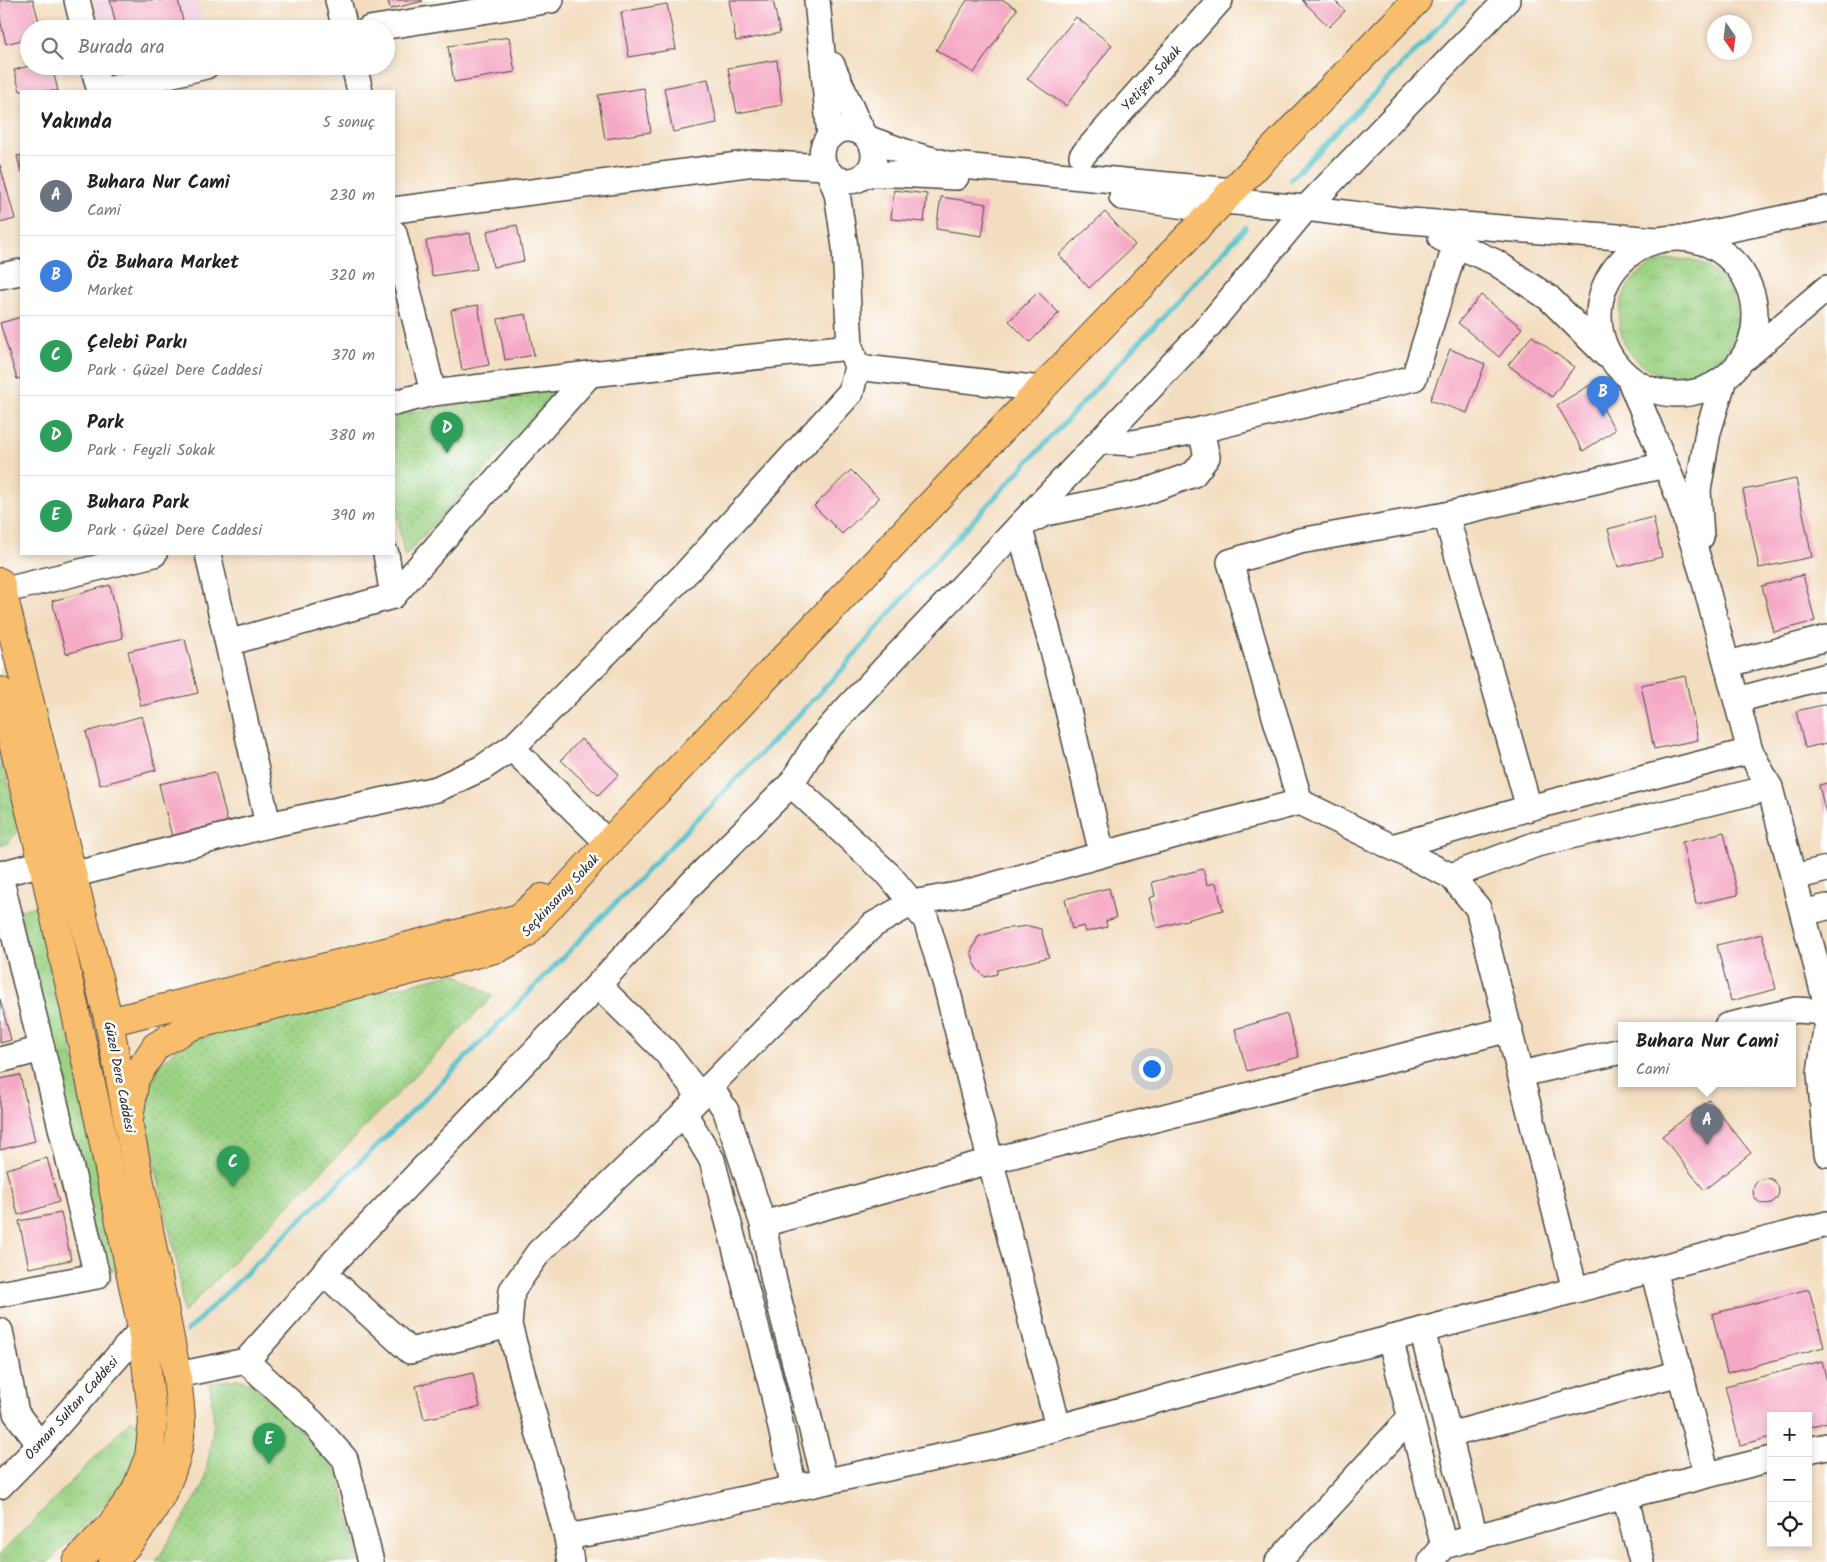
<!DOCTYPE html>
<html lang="tr">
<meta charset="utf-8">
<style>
:root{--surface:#fff;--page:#f6f6f6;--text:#222;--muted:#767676;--line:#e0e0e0;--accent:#b45309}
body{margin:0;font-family:Kalam,sans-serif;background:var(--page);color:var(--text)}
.controls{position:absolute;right:15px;bottom:15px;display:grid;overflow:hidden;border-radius:0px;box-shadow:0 2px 8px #0003}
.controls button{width:45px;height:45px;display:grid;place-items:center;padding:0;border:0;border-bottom:1px solid var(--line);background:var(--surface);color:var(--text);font:25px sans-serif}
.compass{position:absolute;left:1707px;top:15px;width:45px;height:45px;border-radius:50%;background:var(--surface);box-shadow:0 2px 8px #0003;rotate:166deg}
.you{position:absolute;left:1151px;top:1068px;width:18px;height:18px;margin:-12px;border:4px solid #fff;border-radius:50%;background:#1a73e8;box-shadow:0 0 0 8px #1a73e833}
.badge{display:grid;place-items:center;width:32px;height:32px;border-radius:50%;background:var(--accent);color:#fff;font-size:16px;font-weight:700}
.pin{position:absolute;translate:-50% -41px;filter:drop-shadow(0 1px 2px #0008)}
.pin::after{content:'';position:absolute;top:26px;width:18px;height:15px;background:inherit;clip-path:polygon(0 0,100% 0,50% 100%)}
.popup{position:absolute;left:1618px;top:1022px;width:178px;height:65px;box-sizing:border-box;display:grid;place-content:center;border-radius:0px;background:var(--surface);filter:drop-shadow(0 1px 4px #0005);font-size:16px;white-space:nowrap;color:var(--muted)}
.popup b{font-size:19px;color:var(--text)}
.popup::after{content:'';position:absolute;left:50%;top:100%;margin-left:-10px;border:10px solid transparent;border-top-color:var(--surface)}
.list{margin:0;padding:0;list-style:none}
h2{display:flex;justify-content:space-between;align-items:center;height:65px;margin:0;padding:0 20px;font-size:21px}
h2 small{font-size:16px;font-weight:400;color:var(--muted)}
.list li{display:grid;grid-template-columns:32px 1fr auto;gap:15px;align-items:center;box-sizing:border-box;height:80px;padding:0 20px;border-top:1px solid var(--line)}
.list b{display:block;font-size:19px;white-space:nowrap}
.list p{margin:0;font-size:16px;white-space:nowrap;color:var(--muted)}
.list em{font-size:16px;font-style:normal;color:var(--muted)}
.icon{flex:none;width:28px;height:28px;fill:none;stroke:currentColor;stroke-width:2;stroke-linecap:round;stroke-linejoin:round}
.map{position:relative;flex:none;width:1827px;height:1562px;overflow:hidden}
.search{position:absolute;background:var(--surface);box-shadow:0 2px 8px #0003;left:20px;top:20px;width:375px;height:55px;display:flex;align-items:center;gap:12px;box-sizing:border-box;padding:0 18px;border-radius:28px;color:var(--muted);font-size:19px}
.panel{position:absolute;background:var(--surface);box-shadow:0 2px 8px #0003;left:20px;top:90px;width:375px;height:465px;border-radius:0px}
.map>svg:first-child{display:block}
</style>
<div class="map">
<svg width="1827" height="1562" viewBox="0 0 1827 1562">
<defs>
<pattern id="grass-tufts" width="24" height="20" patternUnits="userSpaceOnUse" patternTransform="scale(1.25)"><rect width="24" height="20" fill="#9cd284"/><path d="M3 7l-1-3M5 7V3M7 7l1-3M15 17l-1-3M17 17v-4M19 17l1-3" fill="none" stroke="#87b472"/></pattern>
<pattern id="park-dots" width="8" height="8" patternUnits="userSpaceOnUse" patternTransform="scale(1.25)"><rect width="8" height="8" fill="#9cd284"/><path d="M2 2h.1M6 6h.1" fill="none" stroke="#87b472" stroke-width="1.8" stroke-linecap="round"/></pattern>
</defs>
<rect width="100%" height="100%" fill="#fff"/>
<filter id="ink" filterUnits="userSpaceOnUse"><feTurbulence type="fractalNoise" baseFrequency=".02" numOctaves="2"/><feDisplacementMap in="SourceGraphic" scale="10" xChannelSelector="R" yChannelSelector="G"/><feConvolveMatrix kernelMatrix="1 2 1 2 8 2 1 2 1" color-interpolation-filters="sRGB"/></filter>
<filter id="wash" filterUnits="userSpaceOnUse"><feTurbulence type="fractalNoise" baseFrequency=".0096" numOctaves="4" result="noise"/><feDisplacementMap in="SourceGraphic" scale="20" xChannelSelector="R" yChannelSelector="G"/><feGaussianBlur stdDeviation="1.12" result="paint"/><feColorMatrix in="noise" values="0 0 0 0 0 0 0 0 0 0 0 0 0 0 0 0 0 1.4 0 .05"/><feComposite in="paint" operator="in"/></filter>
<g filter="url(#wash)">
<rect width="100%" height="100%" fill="#f3ddc0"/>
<!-- built -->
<polygon fill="#f0d0e5" points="94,0 197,0 204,29 102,29"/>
<!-- grass -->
<g fill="url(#grass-tufts)" stroke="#647e58">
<circle cx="1678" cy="318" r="59"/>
<polygon points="0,748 19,829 8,843 0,846"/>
<polygon points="41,904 119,1269 101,1273 13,913"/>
<polygon points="132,1419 143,1429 124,1484 49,1562 0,1562 0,1555"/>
</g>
<!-- park -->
<g fill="url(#park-dots)" stroke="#647e58">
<polygon points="562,387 404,557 394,491 394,415"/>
<polygon points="454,973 493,996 183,1313 178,1268 142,1106 160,1065 182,1043"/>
<polygon points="238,1379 253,1384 322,1452 339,1476 359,1562 156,1562 204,1485 214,1424 210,1383"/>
</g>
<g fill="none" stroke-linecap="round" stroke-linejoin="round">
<!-- stream -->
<g stroke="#54c2cc" stroke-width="5">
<polyline points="1291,179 1465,0"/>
<polyline points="187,1331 442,1082 841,671 919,579 1246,227"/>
</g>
</g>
<g id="blocks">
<!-- building -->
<g fill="#f5a8c5">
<polygon points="0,0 33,0 41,29 29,29 29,38 6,44 0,19"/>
<polygon points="110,0 178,0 183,21 154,29 117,29"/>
<polygon points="388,0 422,0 423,1 390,9"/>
<polygon points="729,0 773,0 780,33 736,41"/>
<polygon points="967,0 1003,0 1017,9 974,73 936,50"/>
<polygon points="1302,0 1334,0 1345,11 1329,27"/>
<polygon points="667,4 676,49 629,57 621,12"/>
<polygon points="1076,17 1112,45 1066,106 1027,79"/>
<polygon points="509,37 515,72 454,82 448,46"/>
<polygon points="777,60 782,105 737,113 728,68"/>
<polygon points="29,66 52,66 58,91 20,91 14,70"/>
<polygon points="708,79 717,123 673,132 664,88"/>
<polygon points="644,88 651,132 605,139 598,95"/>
<polygon points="21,155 21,172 17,156"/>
<polygon points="0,165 15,219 0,223"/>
<polygon points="894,190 927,194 924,222 891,219"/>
<polygon points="941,197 987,204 982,236 936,229"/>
<polygon points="1105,212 1135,245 1089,288 1059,255"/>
<polygon points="517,225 524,261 493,267 487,231"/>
<polygon points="470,233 477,269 432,276 426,241"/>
<polygon points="1038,292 1059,313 1030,342 1009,321"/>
<polygon points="1481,295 1522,328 1499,357 1458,323"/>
<polygon points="478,305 489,365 462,370 451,310"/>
<polygon points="526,314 534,355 505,360 498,319"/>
<polygon points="21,317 21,378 17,379 0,323"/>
<polygon points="1532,336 1574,367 1552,397 1508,365"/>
<polygon points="1450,349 1485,364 1467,413 1430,400"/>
<polygon points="1590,385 1615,430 1583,451 1557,405"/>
<polygon points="851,470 879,498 842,534 814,506"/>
<polygon points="1796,479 1812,557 1759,568 1743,490"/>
<polygon points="1653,517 1662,557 1618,567 1608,529"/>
<polygon points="1803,575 1815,621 1774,632 1762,586"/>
<polygon points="110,585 123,638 66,654 52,601"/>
<polygon points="185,639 198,693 141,706 128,651"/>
<polygon points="1685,676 1698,740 1654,749 1641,685"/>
<polygon points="1827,704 1827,743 1805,748 1796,711"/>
<polygon points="142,716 156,770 100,785 86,732"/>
<polygon points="581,739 619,774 598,795 561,760"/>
<polygon points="215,772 228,824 172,837 159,784"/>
<polygon points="1827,783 1827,814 1826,814 1819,785"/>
<polygon points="1724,832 1738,895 1696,904 1682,842"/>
<polygon points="1203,869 1207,885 1216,883 1223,910 1157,928 1149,898 1155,896 1152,882"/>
<polygon points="1109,888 1116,918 1106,921 1107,927 1086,932 1084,926 1072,929 1065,899"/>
<polygon points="1029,926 1041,929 1049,957 997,970 997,974 985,977 976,968 971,952 978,937 1002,929"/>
<polygon points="1762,934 1776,989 1731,1001 1717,945"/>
<polygon points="0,999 11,1040 0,1043"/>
<polygon points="1287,1014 1299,1057 1247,1071 1235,1029"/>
<polygon points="20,1075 35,1141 0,1150 0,1079"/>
<polygon points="1709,1100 1751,1153 1704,1190 1662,1136"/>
<polygon points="47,1158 59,1202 18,1215 6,1169"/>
<circle cx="1766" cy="1191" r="13"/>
<polygon points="61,1213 71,1260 29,1268 19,1221"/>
<polygon points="1809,1289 1824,1347 1727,1373 1712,1314"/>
<polygon points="1822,1361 1827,1381 1827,1422 1808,1427 1808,1416 1771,1416 1771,1437 1740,1445 1725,1386"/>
<polygon points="473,1373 480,1407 424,1419 416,1386"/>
</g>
</g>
</g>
<g filter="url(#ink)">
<use href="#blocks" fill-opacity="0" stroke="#494641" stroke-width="1"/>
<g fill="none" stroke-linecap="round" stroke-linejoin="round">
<!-- minor casing -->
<g stroke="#494641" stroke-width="28">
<g id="minor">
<polyline points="77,0 84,29"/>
<polyline points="338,0 345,29"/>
<polyline points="817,0 830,136"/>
<polyline points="369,29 551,0"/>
<polyline points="832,65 854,115 864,134"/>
<polyline points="93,66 100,91"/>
<polyline points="354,66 360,91"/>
<polyline points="103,91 206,66"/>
<circle cx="848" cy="155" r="26"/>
<polyline points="869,139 911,154 951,165 1233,191"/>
<polyline points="1082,156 1220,0"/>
<polyline points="866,174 896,174 956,177"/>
<polyline points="1122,197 1214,210"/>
<polyline points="1223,201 1306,208 1397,220 1657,240"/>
<polyline points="394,210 754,163 825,167"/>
<polyline points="394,233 433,393"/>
<circle cx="1677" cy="316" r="78"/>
<polyline points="1441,238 1495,262 1549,298 1606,355"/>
<polyline points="1687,238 1827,209"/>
<polyline points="0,276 21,272"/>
<polyline points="1746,357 1827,288"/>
<polyline points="857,367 1041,389"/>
<polyline points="1629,378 1678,495 1703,575 1750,751 1770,788 1827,1006"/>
<polyline points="394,403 433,393 590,374 850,347"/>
<polyline points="1100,441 1133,443 1201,430 1414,378 1456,244"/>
<polyline points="1446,515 1529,808"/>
<polyline points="1701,537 1698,490 1708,432 1724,379"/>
<polyline points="208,554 268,825"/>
<polyline points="386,554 393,596"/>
<polyline points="2,591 154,554"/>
<polyline points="228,643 393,596 590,374"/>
<polyline points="1728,664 1827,638"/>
<polyline points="1737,700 1827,676"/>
<polyline points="512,748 608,843"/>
<polyline points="791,784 890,876 926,920 946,985 1058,1427"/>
<polyline points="1300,802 1230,562 1300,541 1446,515 1665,465"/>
<polyline points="1392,847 1529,808 1750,751"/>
<polyline points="1102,854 1060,676 1019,526 1046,513 1142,493 1194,474 1207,457 1201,430"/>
<polyline points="0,874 43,863 72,875 268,825 437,789 482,768 512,748 687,572 851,392 857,367 850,347 845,247 837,193 829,172"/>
<polyline points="0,876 97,1276 0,1294"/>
<polyline points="1451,876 1537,844 1770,788"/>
<polyline points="1794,877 1827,869"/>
<polyline points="1803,913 1827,907"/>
<polyline points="598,985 666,1052 700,1096"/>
<polyline points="1827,1022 1820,1073 1827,1154"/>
<polyline points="1727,1026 1796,1010 1827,1012"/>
<polyline points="0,1060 42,1049"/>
<polyline points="1521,1074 1622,1051"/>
<polyline points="710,1086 726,1111 763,1224 774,1281 825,1481"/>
<polyline points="684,1113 712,1160 773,1391 794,1488"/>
<polyline points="763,1224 986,1162 1510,1029"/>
<polyline points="1653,1270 1707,1475"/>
<polyline points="324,1273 410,1351 509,1325"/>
<polyline points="1422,1330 1475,1537"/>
<polyline points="0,1331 16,1413 40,1445"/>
<polyline points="1390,1338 1444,1546"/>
<polyline points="246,1361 332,1264 598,985 692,883 791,784 817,742 850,705 1205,330 1306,208 1507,0"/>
<polyline points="177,1375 246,1361 313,1423 345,1459 371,1562"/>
<polyline points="1449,1435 1680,1373"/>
<polyline points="1808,1450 1827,1446"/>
<polyline points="0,1486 40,1445 142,1329"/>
<polyline points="1625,1496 1642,1562"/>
<polyline points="567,1537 649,1522 739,1500 995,1445 1190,1391 1827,1224"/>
<polyline points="571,1562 567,1537 509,1325 512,1290 539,1252 684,1113 771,1024 873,925 912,903 962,894 1111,852 1300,802 1451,876 1478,908 1575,1290"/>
<polyline points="1278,1562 1411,1417"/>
<polyline points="1431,1562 1444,1546 1625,1496 1771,1459"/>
</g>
</g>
<!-- major casing -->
<g stroke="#494641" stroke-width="30">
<g id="major">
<path d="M 0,582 L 109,1022 L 177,1375 C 178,1391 181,1408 181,1424 C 179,1478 148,1524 112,1562"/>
<polyline points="0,691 43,863 100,1125 142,1329 153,1421 149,1457 135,1492 111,1525 76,1562"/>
<polyline points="109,1022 519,918 542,898"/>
<polyline points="129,1120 135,1078 156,1046 191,1026 499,948 525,934 608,843 1041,389 1417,0"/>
</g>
</g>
<!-- minor -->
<use href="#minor" stroke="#fff" stroke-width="25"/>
<!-- major -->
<use href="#major" stroke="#f9be6d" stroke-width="28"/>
</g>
</g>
<g text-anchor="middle" stroke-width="5" stroke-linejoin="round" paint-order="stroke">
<!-- street labels -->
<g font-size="14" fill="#2b2b2b" stroke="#fff">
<text transform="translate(1151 78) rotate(-48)" y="5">Yetişen Sokak</text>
<text transform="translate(560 895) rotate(-47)" y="5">Seçkinsaray Sokak</text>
<text transform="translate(120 1077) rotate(79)" y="5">Güzel Dere Caddesi</text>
<text transform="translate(71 1408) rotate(-48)" y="5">Osman Sultan Caddesi</text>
</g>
</g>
</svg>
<div class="controls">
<button>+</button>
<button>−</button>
<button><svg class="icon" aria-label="locate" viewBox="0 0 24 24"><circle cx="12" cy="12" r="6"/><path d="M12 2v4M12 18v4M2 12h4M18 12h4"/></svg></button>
</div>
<svg class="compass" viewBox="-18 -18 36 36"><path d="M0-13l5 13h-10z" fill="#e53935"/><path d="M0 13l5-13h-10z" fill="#767676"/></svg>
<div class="you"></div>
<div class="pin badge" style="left:1707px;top:1145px;background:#6b7280">A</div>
<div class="popup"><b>Buhara Nur Cami</b>Cami</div>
<div class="pin badge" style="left:1603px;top:417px;background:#3f7fe0">B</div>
<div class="pin badge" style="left:233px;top:1187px;background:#2e9e5b">C</div>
<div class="pin badge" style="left:447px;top:453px;background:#2e9e5b">D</div>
<div class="pin badge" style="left:269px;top:1464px;background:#2e9e5b">E</div>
<div class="search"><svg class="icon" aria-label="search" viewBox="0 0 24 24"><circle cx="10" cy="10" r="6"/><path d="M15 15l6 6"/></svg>Burada ara</div>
<section class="panel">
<h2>Yakında<small>5 sonuç</small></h2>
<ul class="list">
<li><span class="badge" style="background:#6b7280">A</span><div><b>Buhara Nur Cami</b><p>Cami</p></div><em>230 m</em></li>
<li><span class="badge" style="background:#3f7fe0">B</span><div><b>Öz Buhara Market</b><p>Market</p></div><em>320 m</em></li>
<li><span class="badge" style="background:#2e9e5b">C</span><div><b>Çelebi Parkı</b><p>Park · Güzel Dere Caddesi</p></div><em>370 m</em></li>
<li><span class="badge" style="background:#2e9e5b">D</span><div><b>Park</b><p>Park · Feyzli Sokak</p></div><em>380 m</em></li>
<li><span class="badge" style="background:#2e9e5b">E</span><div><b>Buhara Park</b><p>Park · Güzel Dere Caddesi</p></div><em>390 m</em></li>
</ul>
</section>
</div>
